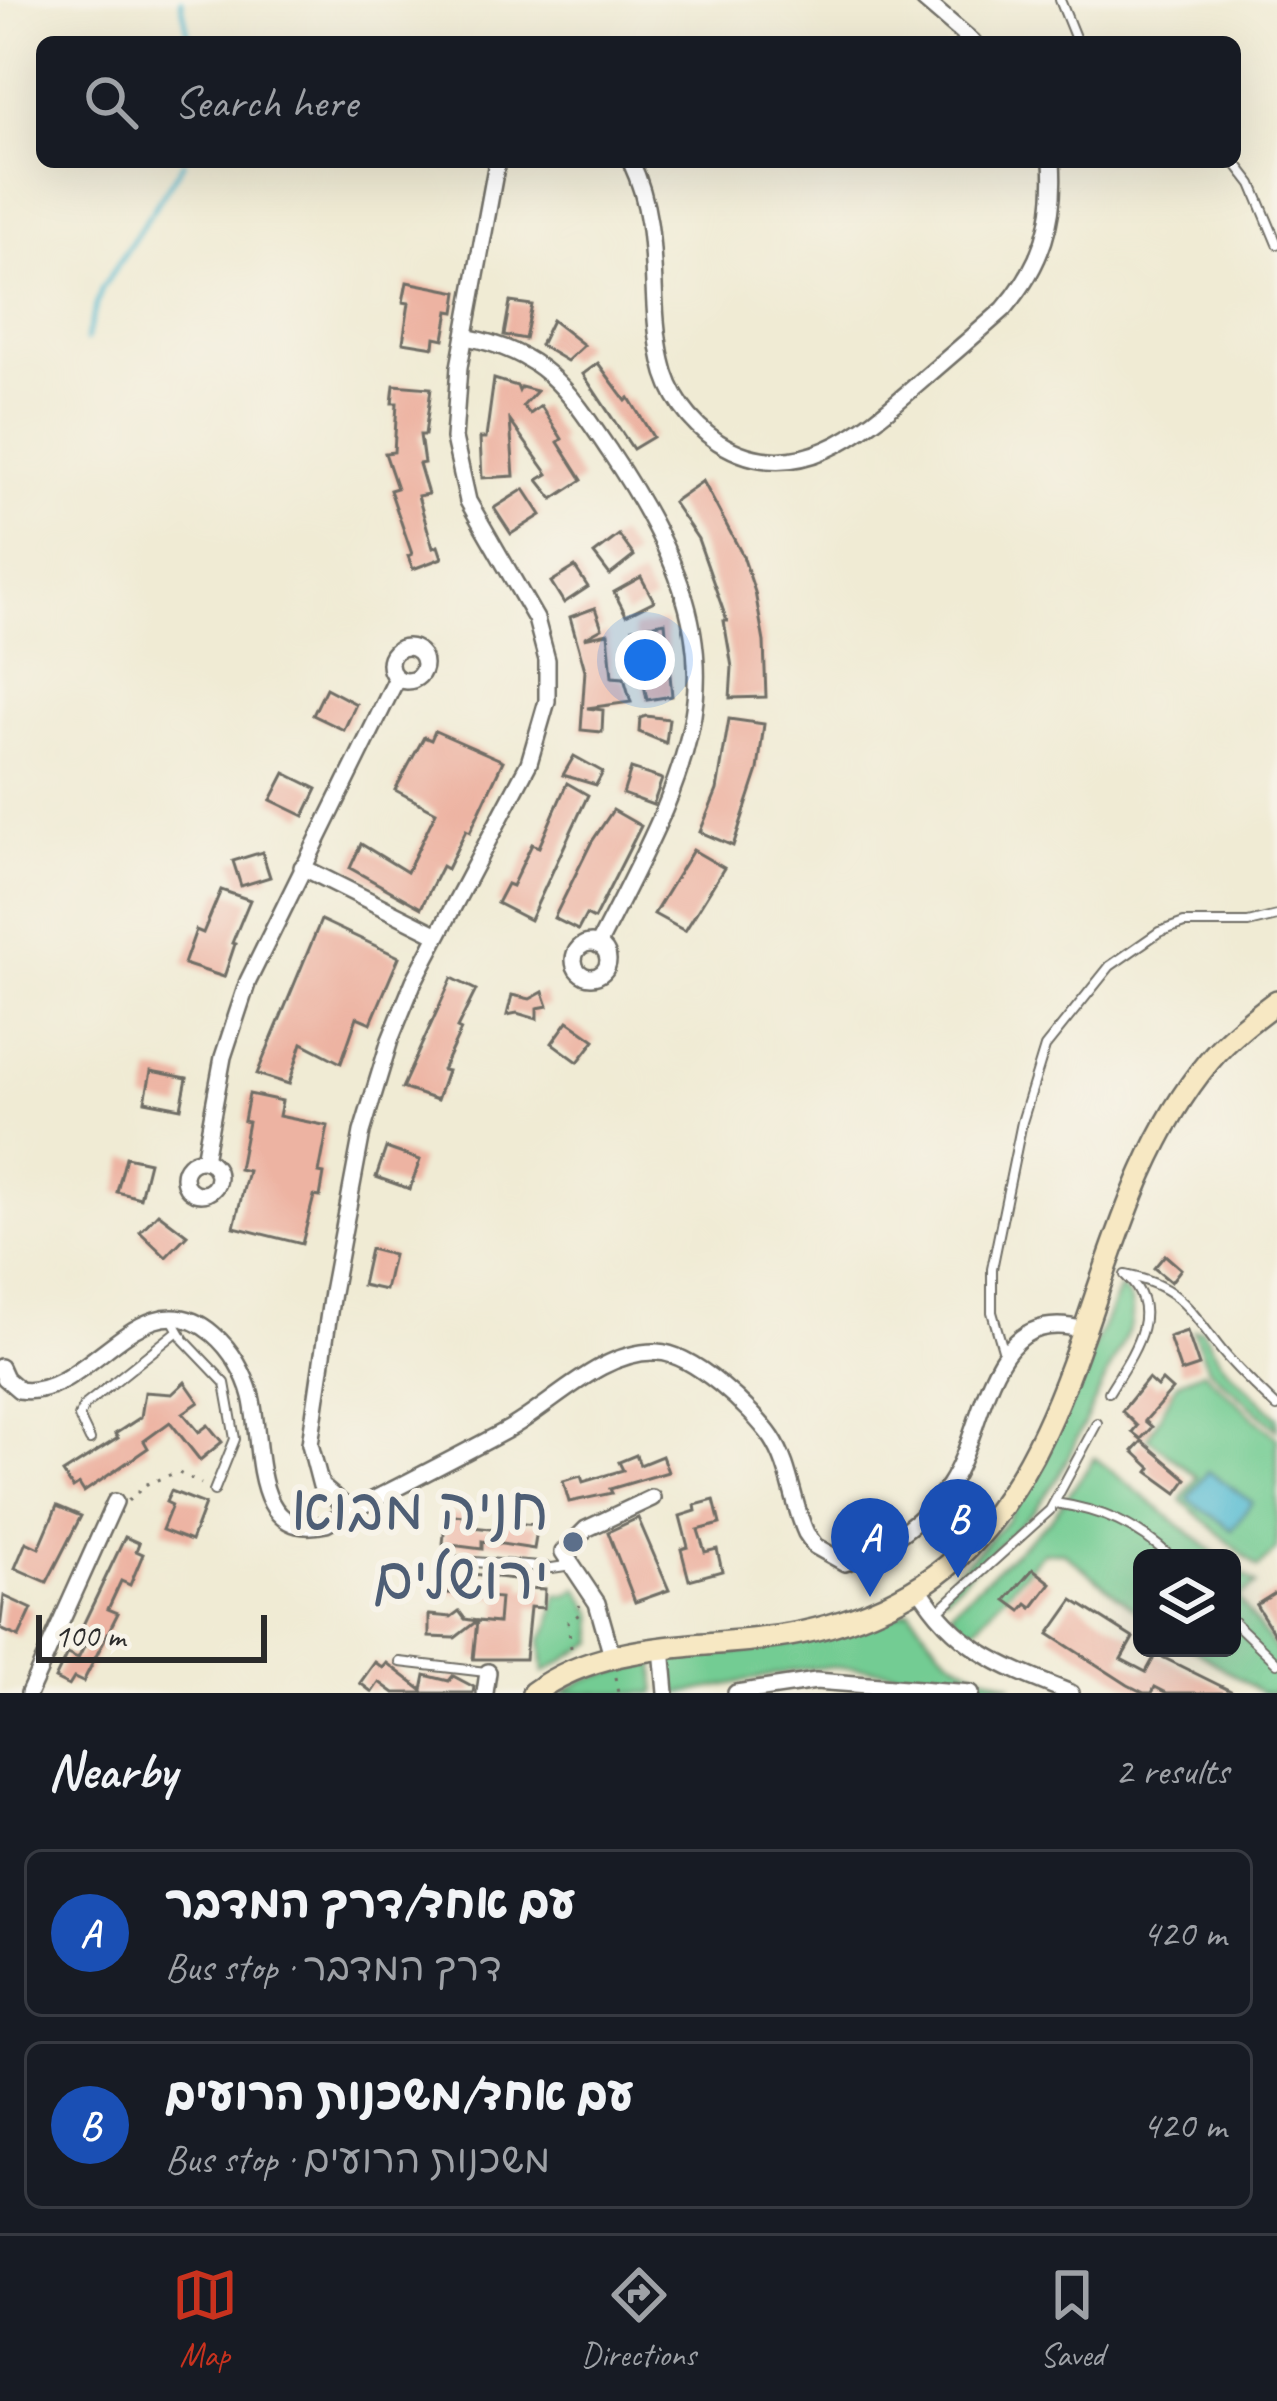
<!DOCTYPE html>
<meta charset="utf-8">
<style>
:root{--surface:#171b24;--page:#20242c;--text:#f1f3f6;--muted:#9ea1a6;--line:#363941;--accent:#c8321e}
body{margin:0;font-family:Caveat,"Playpen Sans Hebrew",sans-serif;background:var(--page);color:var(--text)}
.controls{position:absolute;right:36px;bottom:36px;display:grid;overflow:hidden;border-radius:18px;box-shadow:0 12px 48px #0002}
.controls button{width:108px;height:108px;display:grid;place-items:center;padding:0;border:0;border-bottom:3px solid var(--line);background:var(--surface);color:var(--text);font:60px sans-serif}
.scale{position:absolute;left:36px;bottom:30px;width:231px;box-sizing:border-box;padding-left:12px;border:6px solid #2b2b2b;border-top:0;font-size:33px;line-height:42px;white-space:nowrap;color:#2b2b2b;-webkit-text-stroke:9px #f7f3e8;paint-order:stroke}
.you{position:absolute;left:645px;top:660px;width:42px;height:42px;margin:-30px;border:9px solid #fff;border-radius:50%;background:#1a73e8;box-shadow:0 0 0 18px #1a73e833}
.badge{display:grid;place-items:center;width:78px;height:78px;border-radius:50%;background:var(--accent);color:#fff;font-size:39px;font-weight:700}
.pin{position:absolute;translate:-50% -99px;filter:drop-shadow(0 3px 6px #0008)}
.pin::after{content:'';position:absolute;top:63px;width:42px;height:36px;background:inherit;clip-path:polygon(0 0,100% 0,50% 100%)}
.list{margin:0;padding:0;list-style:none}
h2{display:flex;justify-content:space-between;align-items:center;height:156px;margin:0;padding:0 48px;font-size:51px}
h2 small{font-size:39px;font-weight:400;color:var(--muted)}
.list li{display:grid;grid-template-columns:78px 1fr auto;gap:36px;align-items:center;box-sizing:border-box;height:168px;margin:0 24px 24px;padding:0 24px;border:3px solid var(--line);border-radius:18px}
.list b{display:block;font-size:45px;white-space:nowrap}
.list p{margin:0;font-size:39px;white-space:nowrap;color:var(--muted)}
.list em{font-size:39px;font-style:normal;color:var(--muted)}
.icon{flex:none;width:66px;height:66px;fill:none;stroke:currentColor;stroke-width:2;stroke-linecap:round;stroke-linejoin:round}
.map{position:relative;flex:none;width:1277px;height:1693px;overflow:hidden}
.search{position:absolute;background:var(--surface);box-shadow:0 12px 48px #0002;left:36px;right:36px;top:36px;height:132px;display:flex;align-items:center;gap:30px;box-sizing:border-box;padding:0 42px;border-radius:18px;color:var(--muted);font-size:45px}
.sheet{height:540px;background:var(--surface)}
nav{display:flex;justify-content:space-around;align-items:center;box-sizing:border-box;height:168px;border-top:3px solid var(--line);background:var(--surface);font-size:33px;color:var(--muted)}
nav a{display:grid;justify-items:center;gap:6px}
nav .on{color:var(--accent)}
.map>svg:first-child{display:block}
</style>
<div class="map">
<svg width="1277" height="1693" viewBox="0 0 1277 1693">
<rect width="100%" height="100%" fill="#f7f3e8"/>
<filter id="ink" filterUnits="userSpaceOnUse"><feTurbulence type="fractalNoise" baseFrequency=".00833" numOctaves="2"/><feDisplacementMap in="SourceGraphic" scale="24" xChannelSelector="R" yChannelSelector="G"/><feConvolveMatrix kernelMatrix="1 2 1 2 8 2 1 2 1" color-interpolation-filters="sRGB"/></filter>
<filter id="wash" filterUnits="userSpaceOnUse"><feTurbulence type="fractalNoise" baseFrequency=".004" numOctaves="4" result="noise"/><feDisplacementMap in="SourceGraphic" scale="48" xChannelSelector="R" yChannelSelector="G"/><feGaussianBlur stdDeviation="2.7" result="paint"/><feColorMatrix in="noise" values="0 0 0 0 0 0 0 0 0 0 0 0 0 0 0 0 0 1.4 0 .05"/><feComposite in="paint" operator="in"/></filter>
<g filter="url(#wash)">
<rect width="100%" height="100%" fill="#f0ebd4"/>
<!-- green -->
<g fill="#73cc93" stroke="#4f7c5f" stroke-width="3">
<path d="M 1120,1288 C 1134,1297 1133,1310 1131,1325 L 1060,1474 L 1035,1510 L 946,1595 L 938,1591 L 1007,1521 L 1066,1410 Z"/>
<polygon points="1202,1329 1221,1361 1277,1417 1277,1429 1208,1368 1193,1330"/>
<polygon points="1203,1371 1277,1438 1277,1550 1258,1568 1181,1500 1197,1477 1148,1438 1178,1382"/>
<polygon points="1095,1458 1221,1558 1142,1558 1142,1615 1063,1552 1043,1552 973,1630 960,1624 952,1610 1051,1519"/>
<polygon points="1232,1566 1256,1585 1238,1598 1277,1652 1277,1693 1262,1693 1191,1648 1232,1648"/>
<polygon points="578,1588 594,1614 595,1642 544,1672 541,1640 550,1626 557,1595 568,1595"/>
<path d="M 910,1610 C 947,1661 953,1664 1013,1685 C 950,1684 889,1666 828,1667 C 776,1669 725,1690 673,1693 L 671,1657 C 757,1652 830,1641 910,1610 Z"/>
<polygon points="655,1662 656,1693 563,1693 586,1679"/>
</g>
<!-- water -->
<polygon fill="#54bbd2" stroke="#40737e" stroke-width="3" points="1208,1471 1252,1502 1232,1530 1188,1499"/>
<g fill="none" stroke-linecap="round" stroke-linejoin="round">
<!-- stream -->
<g stroke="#54bbd2" stroke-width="4.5">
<polyline points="181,0 190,42"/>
<polyline points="86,340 101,290 184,162"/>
</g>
</g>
<g id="blocks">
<!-- building -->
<g fill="#edb3a2">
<polygon points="407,282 458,292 455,312 449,311 444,339 435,337 434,347 403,342 409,303 403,302"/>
<polygon points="510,302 532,305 525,339 504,335"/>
<polygon points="552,320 584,345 567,361 540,345"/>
<polygon points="598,363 626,401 629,398 653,437 633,449 583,374"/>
<polygon points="494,379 517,386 519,391 521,387 537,391 523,406 530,414 541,406 562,439 558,442 582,480 553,499 538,480 548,474 510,421 514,476 482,478 480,438 486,438"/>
<polygon points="394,385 431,388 425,435 420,435 424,463 419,464 428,494 418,496 433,548 438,546 442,558 413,569 408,556 412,554 390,490 397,488 385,453 394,452 397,403 392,403"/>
<polygon points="703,481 743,556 755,592 764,642 766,697 730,698 732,667 724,621 727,621 698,539 673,502"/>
<polygon points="524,489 541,515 511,534 494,508"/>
<polygon points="619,535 634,556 610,575 594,554"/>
<polygon points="575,567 588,587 564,603 551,582"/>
<polygon points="641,577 654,601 626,615 614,592"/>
<polygon points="595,608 602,628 584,638 608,633 612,677 624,678 631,702 587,708 603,710 602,732 581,730 585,670 570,617"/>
<polygon points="665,622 672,696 647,700 633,628"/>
<polygon points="326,688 356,704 344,730 313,715"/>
<polygon points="646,716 669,719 666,743 639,732 640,718"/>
<polygon points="729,719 764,724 758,770 733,846 700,832 717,790"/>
<polygon points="435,731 503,761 470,832 466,830 447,869 442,866 421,908 350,868 361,844 407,872 436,812 395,790 424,737 431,740"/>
<polygon points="574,756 603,772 596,785 563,775"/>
<polygon points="631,769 662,779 653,805 623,794"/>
<polygon points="285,773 317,789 304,816 271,800"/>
<polygon points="567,783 588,795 530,920 497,903 507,884 512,886 532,844 539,847"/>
<polygon points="613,810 641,826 594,919 586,915 578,930 554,918 591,843"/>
<polygon points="693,850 724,868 685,931 654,914"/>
<polygon points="262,852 270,877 241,886 233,861"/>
<polygon points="221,890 250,900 232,943 235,944 224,977 184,964 196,930 203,933"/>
<polygon points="321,920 399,957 371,1023 357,1017 341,1063 302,1043 289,1084 257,1074"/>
<polygon points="452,978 476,990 457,1028 461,1030 442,1070 447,1071 437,1100 402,1088"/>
<polygon points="543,992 548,1006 537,1008 537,1019 517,1013 507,1015 512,995 530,999"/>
<polygon points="568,1021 595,1040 578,1062 552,1043"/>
<polygon points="151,1071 187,1078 181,1108 145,1101"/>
<polygon points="249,1094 282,1101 279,1116 328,1126 319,1173 324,1174 320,1197 314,1196 302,1244 234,1227 248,1171 239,1169 248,1122 244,1121"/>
<polygon points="386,1148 420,1160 410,1189 376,1177"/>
<polygon points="126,1157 149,1162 140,1198 117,1192"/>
<polygon points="158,1213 187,1235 166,1257 140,1232"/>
<polygon points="370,1249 393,1255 385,1290 362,1285"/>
<polygon points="1165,1255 1181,1269 1171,1282 1154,1268"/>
<polygon points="1187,1331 1199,1366 1181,1372 1169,1337"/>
<polygon points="1148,1379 1157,1387 1162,1381 1172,1390 1145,1421 1152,1427 1141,1439 1132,1432 1137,1426 1122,1411"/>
<polygon points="185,1382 199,1402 183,1413 199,1432 208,1425 222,1442 200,1460 170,1422 144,1441 148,1448 84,1492 79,1484 73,1488 63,1473 118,1438 115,1434 141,1417 145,1392 172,1394"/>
<polygon points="1142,1441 1187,1479 1177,1493 1148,1472 1151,1468 1133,1451"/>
<polygon points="636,1455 640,1465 662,1456 668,1472 610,1489 612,1493 569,1502 563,1481 581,1476 583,1482 623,1470 619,1462"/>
<polygon points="171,1491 205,1504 191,1541 162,1530 172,1505 166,1502"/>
<polygon points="714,1500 720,1524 698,1530 705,1552 717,1549 722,1571 689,1580 681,1549 688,1547 680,1516 696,1511 695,1505"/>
<polygon points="57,1506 81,1516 47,1582 15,1568 26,1542 39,1548"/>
<polygon points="446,1514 464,1516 463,1526 500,1530 501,1522 538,1525 534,1549 482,1541 482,1549 443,1544"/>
<polygon points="638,1518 669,1590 635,1602 608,1532"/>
<polygon points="125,1537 139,1543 136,1551 143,1554 130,1585 121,1581 108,1609 118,1613 83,1682 74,1678 69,1686 55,1679 67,1654 78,1659 91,1633 81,1629"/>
<polygon points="1033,1569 1051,1583 1032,1608 1027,1604 1021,1611 1006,1600"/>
<polygon points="448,1571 522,1580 522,1588 545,1589 544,1608 530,1607 525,1659 473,1659 477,1621 498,1623 500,1598 446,1593"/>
<polygon points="1277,1592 1277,1638 1256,1605"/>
<polygon points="4,1596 32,1609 19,1637 0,1629"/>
<polygon points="1073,1600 1133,1638 1121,1659 1146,1672 1156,1654 1235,1693 1167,1693 1155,1687 1152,1693 1144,1693 1128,1685 1049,1634"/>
<polygon points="459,1611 465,1619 477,1621 455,1638 429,1637 429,1615 451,1617"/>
<polygon points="375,1662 383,1668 387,1663 422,1690 425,1675 449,1681 453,1676 474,1687 473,1693 394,1693 379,1682 372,1692 360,1683"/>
</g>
</g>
</g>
<g filter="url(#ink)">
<use href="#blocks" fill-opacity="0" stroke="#706e66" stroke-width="3"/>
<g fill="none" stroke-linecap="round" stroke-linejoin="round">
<!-- lane casing -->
<g stroke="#706e66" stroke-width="12">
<g id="lane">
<polyline points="1060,0 1077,42"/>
<polyline points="1235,162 1252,184 1277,244"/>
<path d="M 1125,1275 C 1177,1285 1188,1307 1218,1346 C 1235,1368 1257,1388 1277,1407"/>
<polyline points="172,1319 184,1340 225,1383 235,1439 214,1491"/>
<polyline points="1004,1353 992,1312 992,1269 1022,1122 1045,1047 1110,966 1159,932 1184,923 1248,923 1277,916"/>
<path d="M 1109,1392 C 1130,1357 1166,1312 1127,1277"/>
<polyline points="90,1440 79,1417 84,1406 178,1331"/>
<path d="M 1055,1503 C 1102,1510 1137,1525 1172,1558"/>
<polyline points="448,1560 552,1568 572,1565"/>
<polyline points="938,1611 1050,1510 1097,1423"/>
<polyline points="1232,1620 1277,1663"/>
<polyline points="400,1662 486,1672"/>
</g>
</g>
<!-- street casing -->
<g stroke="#706e66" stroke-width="20">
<g id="street">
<polyline points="924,0 973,42"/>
<path d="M 631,162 C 663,230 647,294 662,361 C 669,395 690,423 718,442 C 796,492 864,431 920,382 C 948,358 976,334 1004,309 C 1042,265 1056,220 1052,162"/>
<path d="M 465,337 C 544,352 567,388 610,452 C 748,657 703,742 598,945"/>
<circle cx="407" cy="664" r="17"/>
<polyline points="302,867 436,934"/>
<circle cx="591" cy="960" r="17"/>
<circle cx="201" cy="1177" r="17"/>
<polyline points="204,1160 223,1057 248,981 397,678"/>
<path d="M 0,1367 L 5,1378 L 19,1390 C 88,1401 141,1272 213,1334 C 232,1350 245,1374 251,1396 C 263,1444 250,1542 326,1524 C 386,1493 446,1463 505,1431 C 552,1406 600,1350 657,1352 C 693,1353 752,1409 772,1438 C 791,1467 792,1503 806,1533 L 815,1546 L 845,1563 C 883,1550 927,1519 949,1485 C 988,1426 985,1302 1084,1330"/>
<polyline points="351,1511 321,1486 310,1444 332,1292 362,1132 390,1040 414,981 529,763 547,701 547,660 536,619 468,501 454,438 459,367 497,162"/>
<path d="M 918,1586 C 956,1650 1005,1667 1071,1693"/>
<polyline points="662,1648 666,1693"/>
<polyline points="612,1656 597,1603 563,1552 586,1529 652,1498"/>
<polyline points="29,1693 115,1502"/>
<polyline points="485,1693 488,1672"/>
<polyline points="736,1693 816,1681 971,1693"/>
</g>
</g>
<!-- secondary casing -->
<g stroke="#706e66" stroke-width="26">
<path id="secondary" d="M 533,1693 C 600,1644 682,1648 760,1639 C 832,1632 915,1602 966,1549 C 1096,1415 1091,1203 1209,1061 C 1228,1038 1253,1019 1277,1001"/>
</g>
<!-- path -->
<g stroke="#706e66" stroke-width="3" stroke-dasharray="3 9" stroke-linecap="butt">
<polyline points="128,1501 147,1484 177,1472 201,1484"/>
<polyline points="571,1648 568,1622 581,1613 579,1605"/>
<polyline points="615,1677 618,1693"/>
</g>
<!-- lane -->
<use href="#lane" stroke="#fff" stroke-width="8"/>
<!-- street -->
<use href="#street" stroke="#fff" stroke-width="15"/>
<!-- secondary -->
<use href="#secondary" stroke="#f7e8c3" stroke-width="21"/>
</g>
</g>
<!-- markers -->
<circle fill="#5c6f8a" stroke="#f7f3e8" stroke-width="4.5" cx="573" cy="1542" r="12"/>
<g text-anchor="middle" stroke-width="12" stroke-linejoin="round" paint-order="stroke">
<!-- service labels -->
<g font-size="60" fill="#4e5e75" stroke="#f7f3e8" text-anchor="end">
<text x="549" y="1529">חניה מבוא<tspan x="549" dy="69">ירושלים</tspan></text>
</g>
</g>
</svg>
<div class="controls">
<button><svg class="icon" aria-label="layers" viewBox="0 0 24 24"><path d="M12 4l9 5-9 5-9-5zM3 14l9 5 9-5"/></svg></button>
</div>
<div class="scale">100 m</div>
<div class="you"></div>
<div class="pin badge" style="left:870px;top:1597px;background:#1a4fb4">A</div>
<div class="pin badge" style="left:958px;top:1578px;background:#1a4fb4">B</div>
<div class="search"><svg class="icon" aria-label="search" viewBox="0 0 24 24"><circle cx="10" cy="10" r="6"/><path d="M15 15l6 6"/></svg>Search here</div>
</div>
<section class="sheet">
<h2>Nearby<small>2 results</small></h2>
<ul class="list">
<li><span class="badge" style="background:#1a4fb4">A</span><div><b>עם אחד/דרך המדבר</b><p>Bus stop · דרך המדבר</p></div><em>420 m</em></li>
<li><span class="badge" style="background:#1a4fb4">B</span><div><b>עם אחד/משכנות הרועים</b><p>Bus stop · משכנות הרועים</p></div><em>420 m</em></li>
</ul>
</section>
<nav>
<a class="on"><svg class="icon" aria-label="map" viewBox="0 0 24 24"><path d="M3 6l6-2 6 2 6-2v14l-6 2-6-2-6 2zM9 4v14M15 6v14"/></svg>Map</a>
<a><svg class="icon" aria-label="directions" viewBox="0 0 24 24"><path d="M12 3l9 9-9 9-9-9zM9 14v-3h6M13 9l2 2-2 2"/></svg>Directions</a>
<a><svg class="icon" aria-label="saved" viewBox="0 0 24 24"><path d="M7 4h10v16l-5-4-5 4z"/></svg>Saved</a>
</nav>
